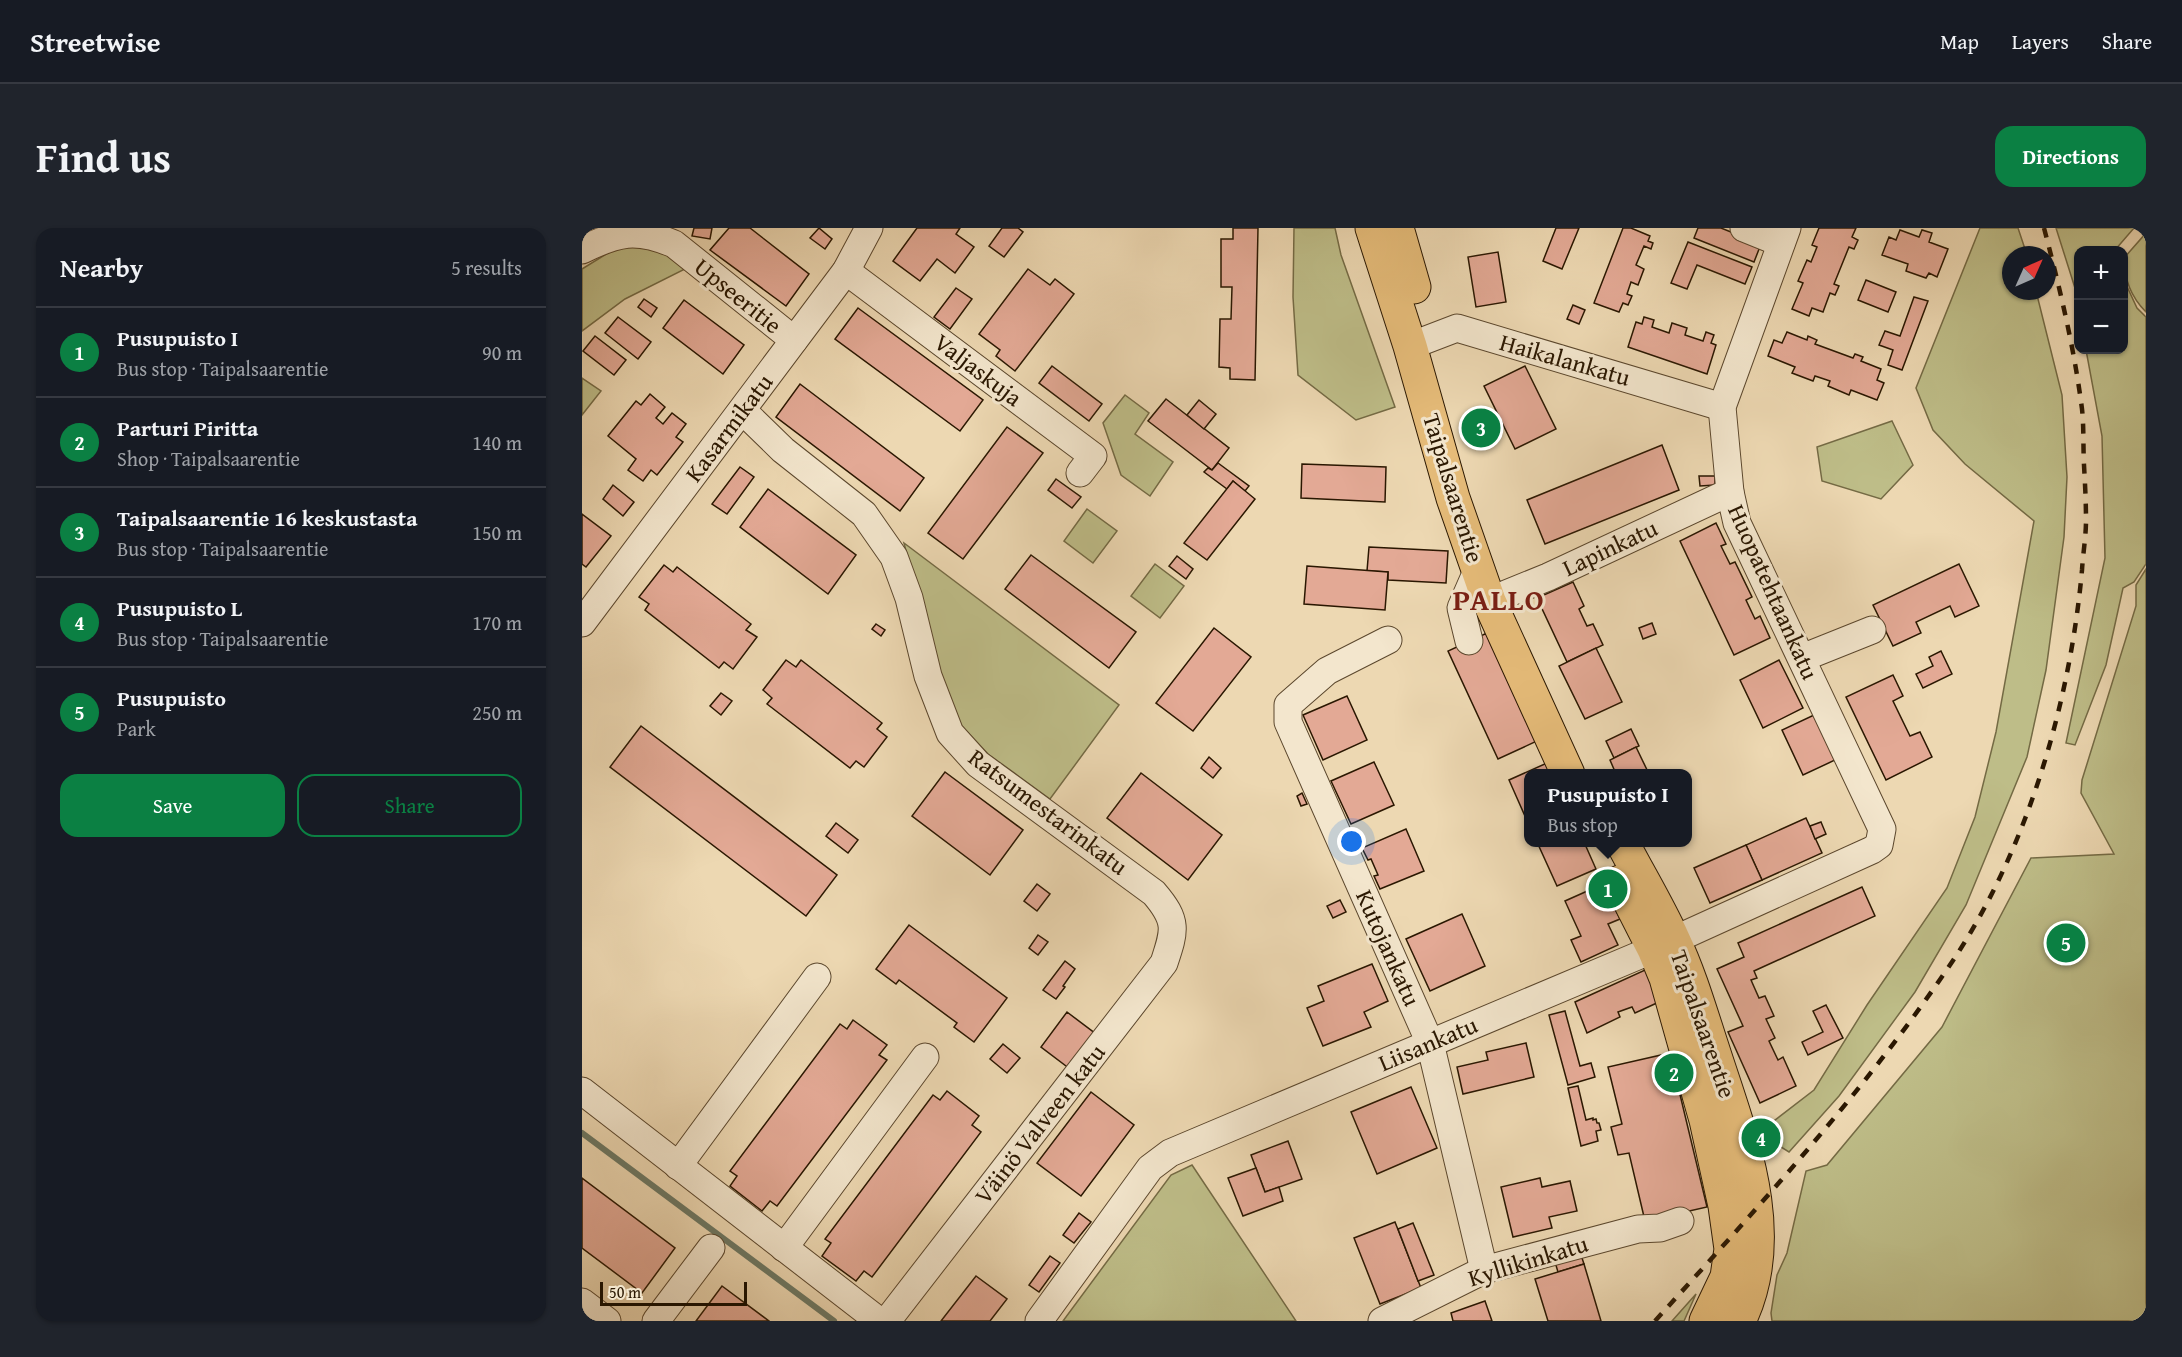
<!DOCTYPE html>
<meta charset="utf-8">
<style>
:root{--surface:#171b24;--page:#20242c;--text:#f1f3f6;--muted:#9ea1a6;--line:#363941;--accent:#0b8043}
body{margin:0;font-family:"Gentium Book Plus",serif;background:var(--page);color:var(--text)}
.controls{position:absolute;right:18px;top:18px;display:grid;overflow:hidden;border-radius:12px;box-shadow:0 2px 4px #0004}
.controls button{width:54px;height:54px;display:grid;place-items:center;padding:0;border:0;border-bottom:2px solid var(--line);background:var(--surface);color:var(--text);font:30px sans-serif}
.compass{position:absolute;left:1420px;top:18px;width:54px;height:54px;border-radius:50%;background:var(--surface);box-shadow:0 2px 4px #0004;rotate:45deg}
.scale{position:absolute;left:18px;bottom:15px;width:147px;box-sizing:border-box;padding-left:6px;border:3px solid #2a1701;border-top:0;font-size:16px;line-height:21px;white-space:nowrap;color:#2a1701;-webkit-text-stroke:4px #f3e6cd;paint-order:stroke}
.you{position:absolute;left:770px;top:614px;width:21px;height:21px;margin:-15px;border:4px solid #fff;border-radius:50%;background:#1a73e8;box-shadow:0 0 0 9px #1a73e833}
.badge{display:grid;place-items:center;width:39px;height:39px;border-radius:50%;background:var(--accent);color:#fff;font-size:20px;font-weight:700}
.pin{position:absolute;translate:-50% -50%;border:3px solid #fff;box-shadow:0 2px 6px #0006}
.popup{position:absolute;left:942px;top:541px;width:168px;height:78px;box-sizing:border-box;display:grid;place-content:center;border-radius:12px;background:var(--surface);filter:drop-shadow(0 2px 4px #0005);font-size:20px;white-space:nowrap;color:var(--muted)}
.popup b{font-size:22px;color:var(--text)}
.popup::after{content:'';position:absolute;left:50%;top:100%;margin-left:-12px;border:12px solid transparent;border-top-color:var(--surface)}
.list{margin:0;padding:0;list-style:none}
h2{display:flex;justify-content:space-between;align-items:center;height:78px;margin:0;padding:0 24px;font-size:26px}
h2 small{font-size:20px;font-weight:400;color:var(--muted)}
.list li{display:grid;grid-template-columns:39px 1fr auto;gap:18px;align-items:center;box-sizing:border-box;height:90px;padding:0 24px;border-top:2px solid var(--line)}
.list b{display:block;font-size:22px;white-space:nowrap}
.list p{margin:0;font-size:20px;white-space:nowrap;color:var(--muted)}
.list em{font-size:20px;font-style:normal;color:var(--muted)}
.actions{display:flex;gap:12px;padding:18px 24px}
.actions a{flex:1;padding:14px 0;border:2px solid var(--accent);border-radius:18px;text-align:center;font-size:21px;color:var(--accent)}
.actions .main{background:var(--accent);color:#fff}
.map{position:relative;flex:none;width:1564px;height:1093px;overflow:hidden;border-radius:18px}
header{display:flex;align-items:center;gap:36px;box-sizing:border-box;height:84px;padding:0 30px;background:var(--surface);border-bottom:2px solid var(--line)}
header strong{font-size:28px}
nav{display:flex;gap:33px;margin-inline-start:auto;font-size:21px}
.intro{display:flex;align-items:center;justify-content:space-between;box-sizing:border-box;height:144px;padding:0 36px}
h1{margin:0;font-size:42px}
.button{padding:15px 27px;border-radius:18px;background:var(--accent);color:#fff;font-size:21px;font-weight:700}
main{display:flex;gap:36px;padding:0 36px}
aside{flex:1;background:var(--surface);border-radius:18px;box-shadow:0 2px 4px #0004}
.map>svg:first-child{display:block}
</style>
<header>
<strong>Streetwise</strong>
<nav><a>Map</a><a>Layers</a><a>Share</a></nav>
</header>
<div class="intro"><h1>Find us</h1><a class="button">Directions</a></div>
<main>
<aside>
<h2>Nearby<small>5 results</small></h2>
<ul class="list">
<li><span class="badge">1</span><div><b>Pusupuisto I</b><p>Bus stop · Taipalsaarentie</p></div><em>90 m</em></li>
<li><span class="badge">2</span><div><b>Parturi Piritta</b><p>Shop · Taipalsaarentie</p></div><em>140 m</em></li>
<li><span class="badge">3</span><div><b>Taipalsaarentie 16 keskustasta</b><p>Bus stop · Taipalsaarentie</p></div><em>150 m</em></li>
<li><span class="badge">4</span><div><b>Pusupuisto L</b><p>Bus stop · Taipalsaarentie</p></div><em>170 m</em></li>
<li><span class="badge">5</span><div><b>Pusupuisto</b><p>Park</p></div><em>250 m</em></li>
</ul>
<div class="actions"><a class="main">Save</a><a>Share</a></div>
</aside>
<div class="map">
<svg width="1564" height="1093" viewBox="0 0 1564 1093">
<rect width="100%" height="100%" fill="#edd8b2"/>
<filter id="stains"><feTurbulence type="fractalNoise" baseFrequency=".00333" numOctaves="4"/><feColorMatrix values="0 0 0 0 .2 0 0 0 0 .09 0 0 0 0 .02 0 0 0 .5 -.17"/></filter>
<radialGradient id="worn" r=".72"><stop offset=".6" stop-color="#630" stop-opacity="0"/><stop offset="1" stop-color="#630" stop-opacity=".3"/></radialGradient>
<!-- green -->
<g fill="#bebd88" stroke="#746a44" stroke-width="1.5">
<polygon points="712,0 753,0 759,27 813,179 774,192 716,147 711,69"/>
<polygon points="1398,0 1436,0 1445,27 1429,27 1429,63 1454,63 1480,167 1485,249 1482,309 1464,442 1445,529 1384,677 1333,764 1257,868 1207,924 1191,914 1184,899 1232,862 1285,777 1365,660 1393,589 1414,504 1452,293 1383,236 1351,202 1334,160"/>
<polygon points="1474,0 1552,0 1533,22 1496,22 1496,80 1493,60"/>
<path d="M 1564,5 L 1564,84 C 1549,69 1542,51 1542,30 Z"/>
<polygon points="39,17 81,22 107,39 43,71 0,103 0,41"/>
<polygon points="1542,52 1555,80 1564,89 1564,336 1552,354 1541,360 1524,437 1493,517 1484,515 1523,330 1520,208 1504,122 1542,122"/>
<polygon points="0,150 19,163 0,187"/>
<polygon points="543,167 567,185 553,206 591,234 568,268 539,247 521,195"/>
<polygon points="1310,193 1331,237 1299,271 1240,253 1235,219"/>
<polygon points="505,281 535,303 511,335 482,313"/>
<polygon points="322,315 537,477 468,571 406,526 374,492 342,395"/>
<polygon points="573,336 602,358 578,390 549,368"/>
<polygon points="1564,341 1564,1093 1190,1093 1189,1085 1195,1047 1205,1025 1224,943 1245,937 1360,799 1449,630 1532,626 1499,565 1500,552 1554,378 1554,357"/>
<polygon points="610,937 714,1093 481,1093 589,947"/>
<polygon points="1114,1066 1102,1093 1090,1093"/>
</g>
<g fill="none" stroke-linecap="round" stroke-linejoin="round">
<!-- stream -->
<polyline stroke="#6d7965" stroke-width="6" points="0,905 252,1093"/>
</g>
<!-- building -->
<g fill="#e3a995" stroke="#2a1701" stroke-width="1.5">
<polygon points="112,0 130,0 128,11 110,8"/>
<polygon points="147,0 168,0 227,46 204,78 128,22"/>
<polygon points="237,0 250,11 243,21 228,10"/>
<polygon points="335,0 378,0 374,6 392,19 373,45 355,31 338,53 311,33"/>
<polygon points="420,0 436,0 441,4 422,29 407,18"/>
<polygon points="651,0 676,0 673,152 648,151 648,140 637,139 638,91 649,91 650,59 639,59 639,11 651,11"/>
<polygon points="974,0 997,0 980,41 961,33"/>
<polygon points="1041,0 1049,0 1068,8 1066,13 1071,15 1069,21 1062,18 1054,37 1062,41 1056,57 1049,54 1045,66 1050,68 1046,77 1041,75 1037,84 1012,75"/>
<polygon points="1116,0 1139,0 1179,16 1172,34 1112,10"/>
<polygon points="1237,0 1274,0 1270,9 1276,12 1272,21 1267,19 1252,56 1257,58 1253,67 1248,65 1241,84 1230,80 1227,88 1210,81 1221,55 1216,53 1225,32 1229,34 1235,19 1230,17"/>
<polygon points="1318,2 1337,9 1340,2 1350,5 1347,14 1366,21 1355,49 1347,45 1344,50 1324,43 1326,36 1300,27 1307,9 1314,12"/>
<polygon points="1106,14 1170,39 1163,56 1115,37 1105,61 1089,55"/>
<polygon points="916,24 924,74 894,79 886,29"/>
<polygon points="446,41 468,57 473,51 492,66 433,143 414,128 418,122 397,106"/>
<polygon points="1284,52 1314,64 1306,84 1276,72"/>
<polygon points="374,60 390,71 368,101 352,89"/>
<polygon points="1332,69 1346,73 1320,142 1306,137 1311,122 1297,117 1303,103 1318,108"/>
<polygon points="62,71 75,80 69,89 56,79"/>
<polygon points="102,72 162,117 141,146 81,100"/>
<polygon points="991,77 1003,82 997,96 985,91"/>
<polygon points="276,80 401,172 378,203 253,111"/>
<polygon points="36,89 69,114 56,131 23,105"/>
<polygon points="1062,89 1072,92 1070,99 1087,105 1090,95 1105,100 1103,107 1121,113 1124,104 1132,107 1129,115 1134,117 1125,146 1046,119 1054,94 1060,96"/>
<polygon points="1205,104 1225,112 1226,108 1235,112 1233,116 1271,130 1273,126 1281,129 1279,133 1299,141 1295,152 1302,155 1295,172 1269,162 1267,167 1246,158 1248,153 1233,148 1231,153 1210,145 1213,139 1186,128 1192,112 1200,115"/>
<polygon points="13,108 44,132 32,147 1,123"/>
<polygon points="470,138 520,176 507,193 457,155"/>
<polygon points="943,138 974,201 933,221 902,158"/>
<polygon points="218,156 342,250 318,283 194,189"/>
<polygon points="68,166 83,179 74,190 81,196 90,185 104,196 94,209 101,214 75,247 69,242 61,253 46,242 54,231 26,208 54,173 59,177"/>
<polygon points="584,171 647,220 630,242 566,193"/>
<polygon points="617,172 634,186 622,201 605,187"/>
<polygon points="425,199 461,225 381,331 346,305"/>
<polygon points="1080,217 1097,262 963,316 945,272"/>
<polygon points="636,235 667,258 663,263 651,253 645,261 622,244 626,240 630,242"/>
<polygon points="720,236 804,239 803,274 719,270"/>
<polygon points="158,239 172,249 145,286 130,276"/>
<polygon points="1117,248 1133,248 1133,257 1118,258"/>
<polygon points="474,251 499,269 490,280 466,262"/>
<polygon points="651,253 673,271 625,332 602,315"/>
<polygon points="31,257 52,274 41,288 21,271"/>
<polygon points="186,261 274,327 246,366 158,299"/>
<polygon points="0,286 29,308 4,339 0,336"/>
<polygon points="1134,295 1144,316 1139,318 1148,336 1153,334 1170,369 1164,372 1173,391 1178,388 1188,410 1152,427 1098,313"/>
<polygon points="787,319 866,323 864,355 806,352 806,344 785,343"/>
<polygon points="449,327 554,404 527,440 423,361"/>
<polygon points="595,328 611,341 604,351 587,338"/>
<polygon points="1377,336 1397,378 1373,389 1368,378 1334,394 1339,405 1311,418 1291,377"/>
<polygon points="82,337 91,344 95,339 169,396 164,402 175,409 151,441 142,434 137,440 63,382 67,376 57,369"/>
<polygon points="725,338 806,344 803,382 722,376"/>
<polygon points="991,354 1002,378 997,381 1005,398 1011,396 1021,417 985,434 955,370"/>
<polygon points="1070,395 1074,406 1061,411 1057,400"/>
<polygon points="294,396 303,402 299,408 290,401"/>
<polygon points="632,400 669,429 611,503 574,475"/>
<polygon points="905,405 955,513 916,531 866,423"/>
<polygon points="1014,420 1040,474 1003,491 977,438"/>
<polygon points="1359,423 1370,446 1341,460 1334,446 1351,438 1347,429"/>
<polygon points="204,432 214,439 219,432 300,495 295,501 305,509 282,539 274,533 268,540 185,476 190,470 181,462"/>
<polygon points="1197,432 1221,480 1181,500 1158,452"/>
<polygon points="1311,447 1321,468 1311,473 1328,508 1338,504 1350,529 1304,552 1264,469"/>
<polygon points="139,465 150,473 139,487 128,478"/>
<polygon points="765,468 785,512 741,532 721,487"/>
<polygon points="1232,487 1253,532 1221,547 1200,502"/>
<polygon points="59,498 255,647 224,688 28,539"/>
<polygon points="1049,501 1057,518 1032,530 1024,513"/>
<polygon points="1054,519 1067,546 1034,546 1028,532"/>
<polygon points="627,529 639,540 631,550 619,540"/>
<polygon points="792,534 812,577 769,596 749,553"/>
<polygon points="965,535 970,546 946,546 946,595 927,552"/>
<polygon points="363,544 441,602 408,647 330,588"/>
<polygon points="559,545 640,607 606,652 525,590"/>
<polygon points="720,565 725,576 719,578 715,568"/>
<polygon points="1224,590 1240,625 1180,652 1164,617"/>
<polygon points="1239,594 1244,606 1233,611 1228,598"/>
<polygon points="254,595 276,612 266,625 244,608"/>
<polygon points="824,601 842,643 798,661 792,648 796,647 789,631 786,632 780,620"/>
<polygon points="955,614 1002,614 1014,641 975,658"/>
<polygon points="1164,617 1180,652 1128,675 1112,640"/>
<polygon points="455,656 468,666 455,683 442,673"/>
<polygon points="1021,656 1038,691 1026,696 1036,717 999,734 989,712 999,708 983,673"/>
<polygon points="1280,659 1293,688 1172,743 1175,750 1169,752 1177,770 1183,768 1192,788 1184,791 1193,810 1187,813 1196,832 1201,829 1214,858 1178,875 1146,804 1161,798 1135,741 1162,729 1156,715"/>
<polygon points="758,672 764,684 751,690 745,678"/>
<polygon points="880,686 903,738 848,763 824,711"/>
<polygon points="327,697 425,770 392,814 372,799 375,795 317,752 314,756 294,741"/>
<polygon points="456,707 466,714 456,727 447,720"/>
<polygon points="483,733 493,741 481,758 483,759 474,771 461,762"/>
<polygon points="790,736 806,773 782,784 789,799 741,818 725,780 742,773 736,758"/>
<polygon points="1063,742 1068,745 1077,774 1053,785 1050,779 1036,784 1038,789 1005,805 993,774"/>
<polygon points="1244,777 1261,810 1226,827 1220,814 1241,804 1231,783"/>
<polygon points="983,783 998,838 1009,835 1013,849 986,857 967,787"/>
<polygon points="485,784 514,806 488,841 459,819"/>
<polygon points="271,792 305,817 297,827 305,832 195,978 188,973 180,983 148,958 155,948 148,943 258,796 265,801"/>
<polygon points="944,815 952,849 881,866 875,839 906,832 904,824"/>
<polygon points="421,816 438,830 425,845 408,831"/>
<polygon points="1088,825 1125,979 1063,993 1047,925 1036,927 1029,899 1040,896 1026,839"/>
<polygon points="996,858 1004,892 1011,890 1011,892 1014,891 1015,895 1017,895 1019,902 1014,903 1016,913 999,918 986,860"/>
<polygon points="829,859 855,920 795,946 769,884"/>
<polygon points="365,863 397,888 390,897 399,904 290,1049 282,1043 274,1053 240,1028 249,1015 243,1011 351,867 358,872"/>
<polygon points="509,864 552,897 499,968 455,935"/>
<polygon points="706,913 720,951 683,964 669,927"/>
<polygon points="674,940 683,964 697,959 701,973 661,988 646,950"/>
<polygon points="0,950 93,1020 60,1065 0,1020"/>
<polygon points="958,950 960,959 988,953 995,983 967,989 970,1000 931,1009 919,959"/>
<polygon points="497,985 509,994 492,1015 481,1007"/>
<polygon points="813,994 839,1060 798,1076 772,1010"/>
<polygon points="831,995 852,1047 836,1053 816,1001"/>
<polygon points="999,1027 1002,1036 976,1044 973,1034"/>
<polygon points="468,1028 478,1035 457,1064 447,1057"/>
<polygon points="1002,1036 1019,1093 966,1093 953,1051"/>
<polygon points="394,1048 425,1071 408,1093 359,1093"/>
<polygon points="140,1058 187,1093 114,1093"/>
<polygon points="903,1073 910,1093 871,1093 869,1085"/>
</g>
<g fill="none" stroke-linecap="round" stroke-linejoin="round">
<!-- minor casing -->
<g stroke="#5b472d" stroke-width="29">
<g id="minor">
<polyline points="1162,0 1199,15"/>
<path d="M 0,22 C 36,4 54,0 92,16 L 212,112"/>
<polyline points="264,43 511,228 498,245"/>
<polyline points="828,118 875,100 1140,179"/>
<path d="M 161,183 L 201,222 L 282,286 L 312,329 L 327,370 L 346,448 L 368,505 L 396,536 L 572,665 C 596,693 593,702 582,735 L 305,1093"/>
<polyline points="907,373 966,349 1148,264"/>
<polyline points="0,395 264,43 287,0"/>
<polyline points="806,412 745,443 706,477 706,494 848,815 902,1042"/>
<polyline points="887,413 879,380 896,341"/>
<polyline points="1220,430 1290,402"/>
<polyline points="0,863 297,1093"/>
<polyline points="96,938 235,749"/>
<polyline points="202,1020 343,829"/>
<polyline points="0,1074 25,1093"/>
<polyline points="74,1093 129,1020"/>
<polyline points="457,1093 568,940 588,925 1072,721 1290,622 1297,617 1300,601 1155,295 1148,264 1140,179 1205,0"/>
<polyline points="800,1093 902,1042 1056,1001 1078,1000 1098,993"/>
</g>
</g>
<!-- major casing -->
<g stroke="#2a1701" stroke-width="35">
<g id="major">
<polyline points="790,0 828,118 871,270 907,373 986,546"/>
<polyline points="815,0 832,59"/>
<path d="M 1040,614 C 1057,647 1076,678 1091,711 C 1109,749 1120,789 1133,828 C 1160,911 1199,1008 1157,1093"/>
<polyline points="1038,654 1072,721 1084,750 1124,892 1143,978 1149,1021 1145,1049 1124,1093"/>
</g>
</g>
<!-- minor -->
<use href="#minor" stroke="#f3e6cd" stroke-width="27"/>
<!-- major -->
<use href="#major" stroke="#e6bc79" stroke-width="33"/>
<!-- rail -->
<path stroke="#2a1701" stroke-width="4.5" stroke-dasharray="10 10" stroke-linecap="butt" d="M 1073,1093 C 1178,977 1285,861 1372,731 C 1446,619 1488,475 1500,342 C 1501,325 1504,309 1504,292 C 1504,274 1503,255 1502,237 C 1501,218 1502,200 1500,181 C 1492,119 1478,61 1462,0"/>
</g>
<g text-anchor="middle" stroke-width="6" stroke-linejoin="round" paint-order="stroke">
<!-- street labels -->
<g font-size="24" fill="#2a1701" stroke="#f3e6cd">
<text transform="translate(156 68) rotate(39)" y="8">Upseeritie</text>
<text transform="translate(983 132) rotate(16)" y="8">Haikalankatu</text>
<text transform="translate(396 142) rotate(37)" y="8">Valjaskuja</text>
<text transform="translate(147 200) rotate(-53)" y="8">Kasarmikatu</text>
<text transform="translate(871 260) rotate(73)" y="8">Taipalsaarentie</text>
<text transform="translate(1028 320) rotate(-25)" y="8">Lapinkatu</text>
<text transform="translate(1191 364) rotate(66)" y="8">Huopatehtaankatu</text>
<text transform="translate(466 584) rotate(37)" y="8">Ratsumestarinkatu</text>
<text transform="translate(806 720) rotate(66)" y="8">Kutojankatu</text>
<text transform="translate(1121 796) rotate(71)" y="8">Taipalsaarentie</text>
<text transform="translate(846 816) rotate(-23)" y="8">Liisankatu</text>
<text transform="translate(458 896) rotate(-52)" y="8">Väinö Valveen katu</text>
<text transform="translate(946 1033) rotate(-17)" y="8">Kyllikinkatu</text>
</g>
<!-- district labels -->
<g font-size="30" font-weight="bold" letter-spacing="1.5" fill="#7a1f14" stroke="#f3e6cd">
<text x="917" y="382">PALLO</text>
</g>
</g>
<rect width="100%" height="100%" filter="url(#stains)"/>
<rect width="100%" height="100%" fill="url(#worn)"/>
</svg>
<div class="controls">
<button>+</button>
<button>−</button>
</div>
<svg class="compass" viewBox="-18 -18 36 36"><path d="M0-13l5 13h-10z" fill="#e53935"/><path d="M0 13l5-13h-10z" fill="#9ea1a6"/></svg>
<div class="scale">50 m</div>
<div class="you"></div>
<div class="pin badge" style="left:1026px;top:661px">1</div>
<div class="popup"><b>Pusupuisto I</b>Bus stop</div>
<div class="pin badge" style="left:1092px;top:845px">2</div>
<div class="pin badge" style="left:899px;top:200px">3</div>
<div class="pin badge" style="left:1179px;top:910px">4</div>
<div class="pin badge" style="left:1484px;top:715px">5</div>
</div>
</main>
